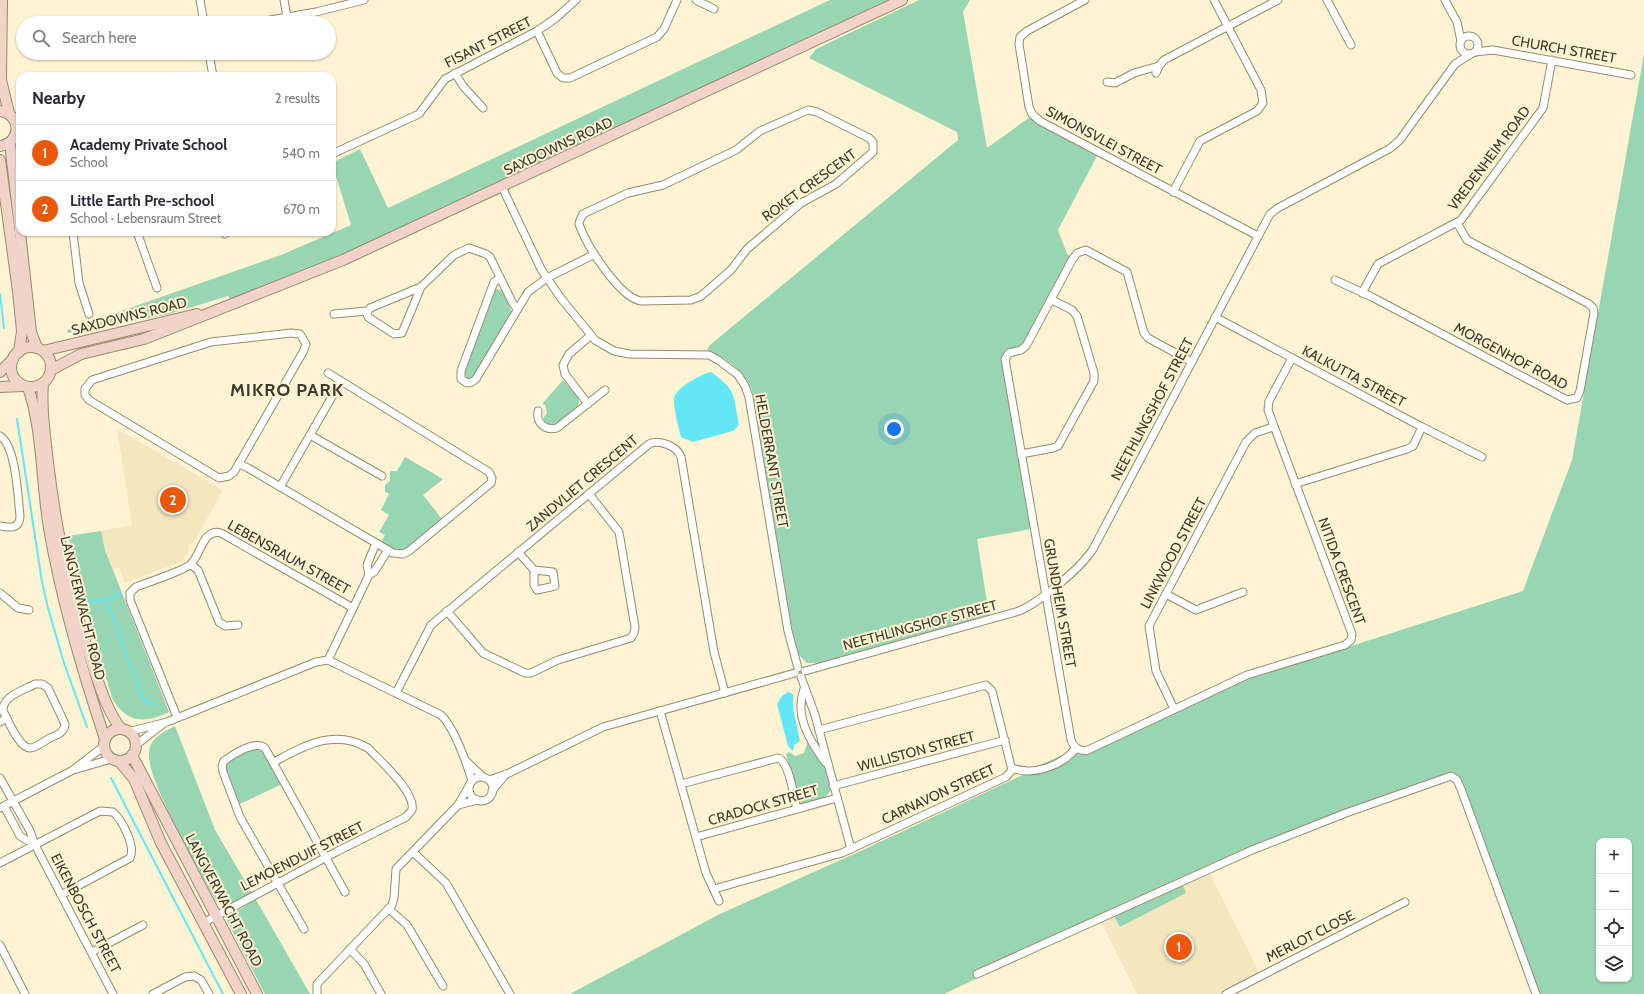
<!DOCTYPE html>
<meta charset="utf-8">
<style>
:root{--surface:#fff;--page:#f2f2f3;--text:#2b2b33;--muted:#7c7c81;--line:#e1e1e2;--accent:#ea580c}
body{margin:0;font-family:Cabin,sans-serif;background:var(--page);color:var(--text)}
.controls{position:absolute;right:12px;bottom:12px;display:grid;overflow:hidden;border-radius:8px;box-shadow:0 1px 3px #0004}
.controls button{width:36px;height:36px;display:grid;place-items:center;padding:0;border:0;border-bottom:1px solid var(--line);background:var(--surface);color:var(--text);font:20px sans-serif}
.you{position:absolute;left:894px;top:429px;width:14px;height:14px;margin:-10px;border:3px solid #fff;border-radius:50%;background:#1a73e8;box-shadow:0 0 0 6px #1a73e833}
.badge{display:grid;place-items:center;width:26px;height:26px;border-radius:50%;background:var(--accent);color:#fff;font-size:13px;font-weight:700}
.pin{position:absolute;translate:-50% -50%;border:2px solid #fff;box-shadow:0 1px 4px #0006}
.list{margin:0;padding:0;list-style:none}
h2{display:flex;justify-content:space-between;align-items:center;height:52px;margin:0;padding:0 16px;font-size:17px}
h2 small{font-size:13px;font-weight:400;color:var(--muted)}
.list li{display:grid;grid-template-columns:26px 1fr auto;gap:12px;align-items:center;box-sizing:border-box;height:56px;padding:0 16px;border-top:1px solid var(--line)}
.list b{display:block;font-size:15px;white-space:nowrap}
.list p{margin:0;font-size:13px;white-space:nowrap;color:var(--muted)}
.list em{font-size:13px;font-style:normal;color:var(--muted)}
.icon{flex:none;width:22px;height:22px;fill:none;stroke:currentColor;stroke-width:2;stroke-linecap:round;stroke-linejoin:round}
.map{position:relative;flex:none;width:1644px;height:994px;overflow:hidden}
.search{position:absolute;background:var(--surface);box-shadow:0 1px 3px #0004;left:16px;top:16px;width:320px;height:44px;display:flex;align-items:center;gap:10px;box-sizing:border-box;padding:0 14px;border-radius:22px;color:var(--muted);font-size:15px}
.panel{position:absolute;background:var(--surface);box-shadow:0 1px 3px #0004;left:16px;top:72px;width:320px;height:164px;border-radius:12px}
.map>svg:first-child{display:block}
</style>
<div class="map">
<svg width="1644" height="994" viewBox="0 0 1644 994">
<rect width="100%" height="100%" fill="#fef3d2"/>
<!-- built -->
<g fill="#f4e7bf">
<polygon points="117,429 223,490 197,537 192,544 190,544 188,548 189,550 183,561 125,583 119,567 113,569 106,552 101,531 132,525"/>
<polygon points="1209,871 1259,973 1219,994 1137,994 1100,920"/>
</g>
<!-- green -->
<g fill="#98d5b3" fill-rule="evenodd">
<polygon points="830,0 888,0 392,233 310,268 230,299 228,296 166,315 68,333 67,330 281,255 351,225 332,163 360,149 388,208"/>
<path d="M 919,0 L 970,0 L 963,12 L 987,148 L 1030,117 L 1037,124 L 1097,156 L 1058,230 L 1067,254 L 1070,256 L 1024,343 C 1015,350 1002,347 1002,362 L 1031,529 L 977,539 L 989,615 L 819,663 L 807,663 L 799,655 L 793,634 L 752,390 C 744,370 726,358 707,350 L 710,345 L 958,140 L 957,132 L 809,58 L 816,49 Z"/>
<path d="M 1644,54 L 1644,994 L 1534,994 L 1453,779 L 1282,840 L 1182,883 L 1186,893 L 1120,927 L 1113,914 L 944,994 L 570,994 L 720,914 L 865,849 L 1040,767 L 1040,765 L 1073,750 L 1079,753 L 1088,754 L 1248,679 L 1523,591 L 1572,460 ZM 1599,841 L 1629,841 L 1629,979 L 1599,979 Z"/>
<polygon points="497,289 503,291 511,310 511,313 474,376 471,379 467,378 464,372 494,291"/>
<path d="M 563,380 C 575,394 588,399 570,415 C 564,420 559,425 552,427 L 544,422 L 544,417 L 547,413 L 545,405 L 542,404 Z"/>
<polygon points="405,457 443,479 423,495 442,519 405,550 395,550 381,542 385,535 379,532 389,515 381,510 389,494 385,491 385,485 390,481 390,471 397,471"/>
<path d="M 101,531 L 105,550 L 169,712 C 146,723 128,724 113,700 L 84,607 L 68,536 Z"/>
<path d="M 175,726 L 215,830 L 252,893 C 241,898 229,908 217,903 C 202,874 146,780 149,753 C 150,738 162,733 175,726 Z"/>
<polygon points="808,741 825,768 831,790 825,798 802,804 798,800 786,754 789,752 795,756 804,753"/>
<polygon points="255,748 262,748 282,784 238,805 225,767 228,761"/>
<path d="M 255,898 L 310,994 L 265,994 L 226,919 C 231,910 241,911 247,904 C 250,902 250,900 255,898 Z"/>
</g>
<!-- water -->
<g fill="#63e7f6">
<path d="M 711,372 C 737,390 733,395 739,425 L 733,431 L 693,442 L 681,437 C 678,425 674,411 674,399 C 675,388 701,374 711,372 Z"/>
<polygon points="788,692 793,694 793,708 800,741 794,745 793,751 788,746 777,704 782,696"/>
</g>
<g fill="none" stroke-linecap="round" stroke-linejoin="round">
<!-- stream -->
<g stroke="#63e7f6" stroke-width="2">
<polyline points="0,294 4,328"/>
<polyline points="17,419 42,582 48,608 64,663 87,727"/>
<polyline points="89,598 93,603 106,599 140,692 144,699 155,705"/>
<polyline points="106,599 120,595 118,591"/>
<polyline points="111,778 223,994"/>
</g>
<!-- street casing -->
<g stroke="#958b6d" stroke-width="9">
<g id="street">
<polyline points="200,0 204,23"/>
<polyline points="284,0 287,17"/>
<polyline points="696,0 714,9"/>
<polyline points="1085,0 1027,31 1020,37 1019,44 1029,107 1032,114 1040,121 1258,236"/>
<polyline points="1327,0 1351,45"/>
<polyline points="1445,0 1457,22 1461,41"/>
<polyline points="253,23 316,12 364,0"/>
<polyline points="537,31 557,73 563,78 570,78 657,37 664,29 677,0"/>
<circle cx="1469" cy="45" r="9"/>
<polyline points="1475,52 1493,50 1631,75"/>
<polyline points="209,53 213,76"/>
<polyline points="455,73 463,86 483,108"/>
<polyline points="1156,73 1159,66 1164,60 1278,0"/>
<polyline points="1107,82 1115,83 1134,73 1159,66"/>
<path d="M 808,110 L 817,112 L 869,138 L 873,142 L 873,152 L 836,184 L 801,203 L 747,249 L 731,270 L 701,296 L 691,300 L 641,301 C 620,298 586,245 579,224 L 580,220 L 583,214 L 628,193 L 663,185 L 736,150 L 760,131 Z"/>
<polyline points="332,154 419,114 445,79 537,31 556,18 576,0"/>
<polyline points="502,187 541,269 560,297 595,340 614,351 629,354 709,355 718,360 738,375 745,386 749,397 788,631 798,668"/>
<polyline points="1173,192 1200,141 1257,111 1263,103 1261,90 1214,0"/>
<polyline points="73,232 79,283 89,314"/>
<polyline points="137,232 157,288"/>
<polyline points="224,232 225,234"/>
<polyline points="500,278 494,282 461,371 461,379 467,383 472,382 476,379 528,292 547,278 593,255"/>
<polyline points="1335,280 1372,297 1567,400 1577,398 1580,391 1594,313 1593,308 1589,304 1467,240 1457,223"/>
<polyline points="421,287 370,308 367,313 368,317 394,334 402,333 421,287 454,255 469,248 486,254 490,257 512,302 517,309"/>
<polyline points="1362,293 1378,264 1461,220 1543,108 1552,60"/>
<polyline points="334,314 367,311"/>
<polyline points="1215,317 1422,427 1482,457"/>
<polygon points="291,333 300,334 306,344 303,352 234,472 229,476 219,478 89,400 85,395 85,389 92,380 211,342"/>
<path d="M 1192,362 L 1148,338 L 1144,333 L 1127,272 L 1086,250 L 1077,253 L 1072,260 L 1026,346 L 1021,350 L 1009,353 L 1005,359 L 1071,740 C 1074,748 1080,752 1088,750 L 1247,675 L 1345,645 L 1351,640 L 1352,634 L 1268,410 L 1269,401 L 1292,358"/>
<polyline points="588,404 565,374 563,365 569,354 590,336"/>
<path d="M 538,411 C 536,423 545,431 557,428 L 605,390"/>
<polyline points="310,435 382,476"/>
<path d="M 0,436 C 16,445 18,498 20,516 C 20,529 10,528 0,526"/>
<polyline points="1021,454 1053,448 1058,446 1094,381 1094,373 1077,316 1072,310 1052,300"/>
<polyline points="239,464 248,468 393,553 403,554 409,551 491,483 492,478 489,472 328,373"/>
<polyline points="1295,484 1407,449 1413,446 1422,427"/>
<polyline points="280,487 341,381"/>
<polyline points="518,552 534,570 553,572 555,586 537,590 534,585 534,570"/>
<polyline points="191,565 198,570 219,622 225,626 238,625"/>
<polyline points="369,575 367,565 376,543"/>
<polyline points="0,593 18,608 29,610"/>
<polyline points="1166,594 1196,610 1243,592"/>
<polyline points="447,611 483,653 525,673 531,673 558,660 631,638 634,633 635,627 619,532 589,494"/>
<polyline points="328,660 369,575 374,572 388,550"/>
<path d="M 805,671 L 1019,611 C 1040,602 1081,568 1093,549 L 1270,214 L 1278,208 L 1389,149 L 1399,141 L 1455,64 L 1471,54"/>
<polyline points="801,677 815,715 851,849"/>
<path d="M 35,684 L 42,684 L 48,688 L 65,724 C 64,733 57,735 50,738 C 44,741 36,748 30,748 C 19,748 8,720 3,711 C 2,696 24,690 35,684 Z"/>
<path d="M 804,689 C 794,716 810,741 825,762"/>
<path d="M 396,693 L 431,625 L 649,444 C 659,439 677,446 681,457 L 714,652 L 725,693"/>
<polyline points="1174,709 1156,671 1149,626 1246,442 1255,433 1273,427"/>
<polyline points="660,711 706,873 719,901"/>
<path d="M 177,717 L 130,600 L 130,593 L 136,587 C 146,583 186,570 191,564 C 201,554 203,528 221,533 L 353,608"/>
<polyline points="0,722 7,718"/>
<path d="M 128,732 L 167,722 L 316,662 L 328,660 L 441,715 C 454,727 467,764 472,781"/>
<polyline points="136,745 163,724"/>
<polyline points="466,761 483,777"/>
<path d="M 1012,768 C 1034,776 1062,766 1076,748"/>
<polyline points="77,769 111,759"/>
<circle cx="481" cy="789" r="12"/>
<polyline points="0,778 30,831 35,845 113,994"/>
<polyline points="489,780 507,774 603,727 795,673"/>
<path d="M 681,784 L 778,758 C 789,761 794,797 797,809"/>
<polyline points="833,786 1005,740"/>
<polyline points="492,791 506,774"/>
<polyline points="458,805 478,800"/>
<polyline points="4,806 20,836 35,845"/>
<polyline points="0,808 73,770 104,746"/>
<polyline points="696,837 837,798"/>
<polyline points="413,852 446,883 510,994"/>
<path d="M 0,863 L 100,811 L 113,812 C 122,820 136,846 130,858 L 61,895"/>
<polyline points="714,889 842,853 1006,777 1012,770 992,691 986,685 819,730"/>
<polyline points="389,909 407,925 443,986"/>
<path d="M 203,923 L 336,852 L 406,817 L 412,810 C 416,792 380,761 368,748 C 334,728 304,746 274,762"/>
<path d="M 304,929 L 240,817 L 223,772 L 222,766 L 224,761 C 233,754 255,740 265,748 L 345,892"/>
<polyline points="0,945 25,994"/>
<polyline points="350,949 364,964 381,994"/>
<polyline points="92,952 143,925"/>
<polyline points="977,974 1252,850 1346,813 1451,776 1457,780 1461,789 1536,994"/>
<polyline points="153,994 185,977 194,976 201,980 209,994"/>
<polyline points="317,994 317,984 392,905 394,898 396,869 458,805 469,786"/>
<polyline points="1226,994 1405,902"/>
</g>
</g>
<!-- secondary casing -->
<g stroke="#958b6d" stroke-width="12">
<g id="secondary">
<polyline points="2,0 1,80 9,113"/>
<path d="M 0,111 C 22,114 22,143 0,146"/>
<polyline points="10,143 20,229"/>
<polyline points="0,160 18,291 22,331 19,352"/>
<polyline points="20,232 31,332 37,348"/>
<circle cx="31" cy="367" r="20"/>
<polyline points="43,351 197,314"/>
<polyline points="51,370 81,354 144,339 343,260 902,0"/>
<polyline points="0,372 13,359"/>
<path d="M 43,383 C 41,409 45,435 48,462 C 56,530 69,595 91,660 C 99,684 106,709 121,729"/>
<polyline points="0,387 23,386"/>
<path d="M 28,387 C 43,431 41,481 49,528 C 61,599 82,670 105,739"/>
<circle cx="120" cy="745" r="16"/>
<polyline points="132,755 257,994"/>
<polyline points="119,761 134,779 161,843 241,994"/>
</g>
</g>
<!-- street -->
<use href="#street" stroke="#fff" stroke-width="7"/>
<!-- secondary -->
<use href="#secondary" stroke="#f2d3c8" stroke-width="10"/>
</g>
<g text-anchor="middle" stroke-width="4" stroke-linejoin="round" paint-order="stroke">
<!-- street labels -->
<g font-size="14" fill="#3e3a2d" stroke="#fef3d2">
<text transform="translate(488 42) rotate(-27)" y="5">FISANT STREET</text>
<text transform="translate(1564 49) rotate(10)" y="5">CHURCH STREET</text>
<text transform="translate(1104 140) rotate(28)" y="5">SIMONSVLEI STREET</text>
<text transform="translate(558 146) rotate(-25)" y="5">SAXDOWNS ROAD</text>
<text transform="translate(1489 158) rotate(-53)" y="5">VREDENHEIM ROAD</text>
<text transform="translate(809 185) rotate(-36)" y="5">ROKET CRESCENT</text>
<text transform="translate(129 316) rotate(-14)" y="5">SAXDOWNS ROAD</text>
<text transform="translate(1511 356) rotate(28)" y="5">MORGENHOF ROAD</text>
<text transform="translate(1354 376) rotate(28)" y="5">KALKUTTA STREET</text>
<text transform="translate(1152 409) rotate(-62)" y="5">NEETHLINGSHOF STREET</text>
<text transform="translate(772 461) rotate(80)" y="5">HELDERRANT STREET</text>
<text transform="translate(582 483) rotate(-40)" y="5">ZANDVLIET CRESCENT</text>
<text transform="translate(1173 553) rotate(-62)" y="5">LINKWOOD STREET</text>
<text transform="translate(289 557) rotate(29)" y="5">LEBENSRAUM STREET</text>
<text transform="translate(1342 571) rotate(70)" y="5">NITIDA CRESCENT</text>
<text transform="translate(1060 603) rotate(80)" y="5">GRUNDHEIM STREET</text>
<text transform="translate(83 608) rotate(76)" y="5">LANGVERWACHT ROAD</text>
<text transform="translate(920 625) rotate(-15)" y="5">NEETHLINGSHOF STREET</text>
<text transform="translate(916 751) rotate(-15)" y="5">WILLISTON STREET</text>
<text transform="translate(938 794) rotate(-25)" y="5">CARNAVON STREET</text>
<text transform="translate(763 805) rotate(-16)" y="5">CRADOCK STREET</text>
<text transform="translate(302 856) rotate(-27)" y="5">LEMOENDUIF STREET</text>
<text transform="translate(224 900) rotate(62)" y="5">LANGVERWACHT ROAD</text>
<text transform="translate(86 913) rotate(62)" y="5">EIKENBOSCH STREET</text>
<text transform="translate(1310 936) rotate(-27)" y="5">MERLOT CLOSE</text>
</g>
<!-- district labels -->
<g font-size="18" font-weight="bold" letter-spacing="1" fill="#3e3a2d" stroke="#fef3d2">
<text x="287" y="396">MIKRO PARK</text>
</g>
</g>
</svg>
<div class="controls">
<button>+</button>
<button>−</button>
<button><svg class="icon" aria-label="locate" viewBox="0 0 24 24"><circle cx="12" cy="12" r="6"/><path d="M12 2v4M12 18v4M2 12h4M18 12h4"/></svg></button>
<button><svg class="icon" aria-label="layers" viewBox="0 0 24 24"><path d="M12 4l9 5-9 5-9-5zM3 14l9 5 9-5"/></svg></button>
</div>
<div class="you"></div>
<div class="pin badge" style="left:1179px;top:947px">1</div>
<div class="pin badge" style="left:173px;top:500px">2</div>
<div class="search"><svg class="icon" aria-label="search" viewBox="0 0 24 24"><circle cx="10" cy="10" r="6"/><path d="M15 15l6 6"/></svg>Search here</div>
<section class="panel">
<h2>Nearby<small>2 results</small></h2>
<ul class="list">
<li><span class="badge">1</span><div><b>Academy Private School</b><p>School</p></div><em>540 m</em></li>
<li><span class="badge">2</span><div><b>Little Earth Pre-school</b><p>School · Lebensraum Street</p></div><em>670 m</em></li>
</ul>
</section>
</div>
